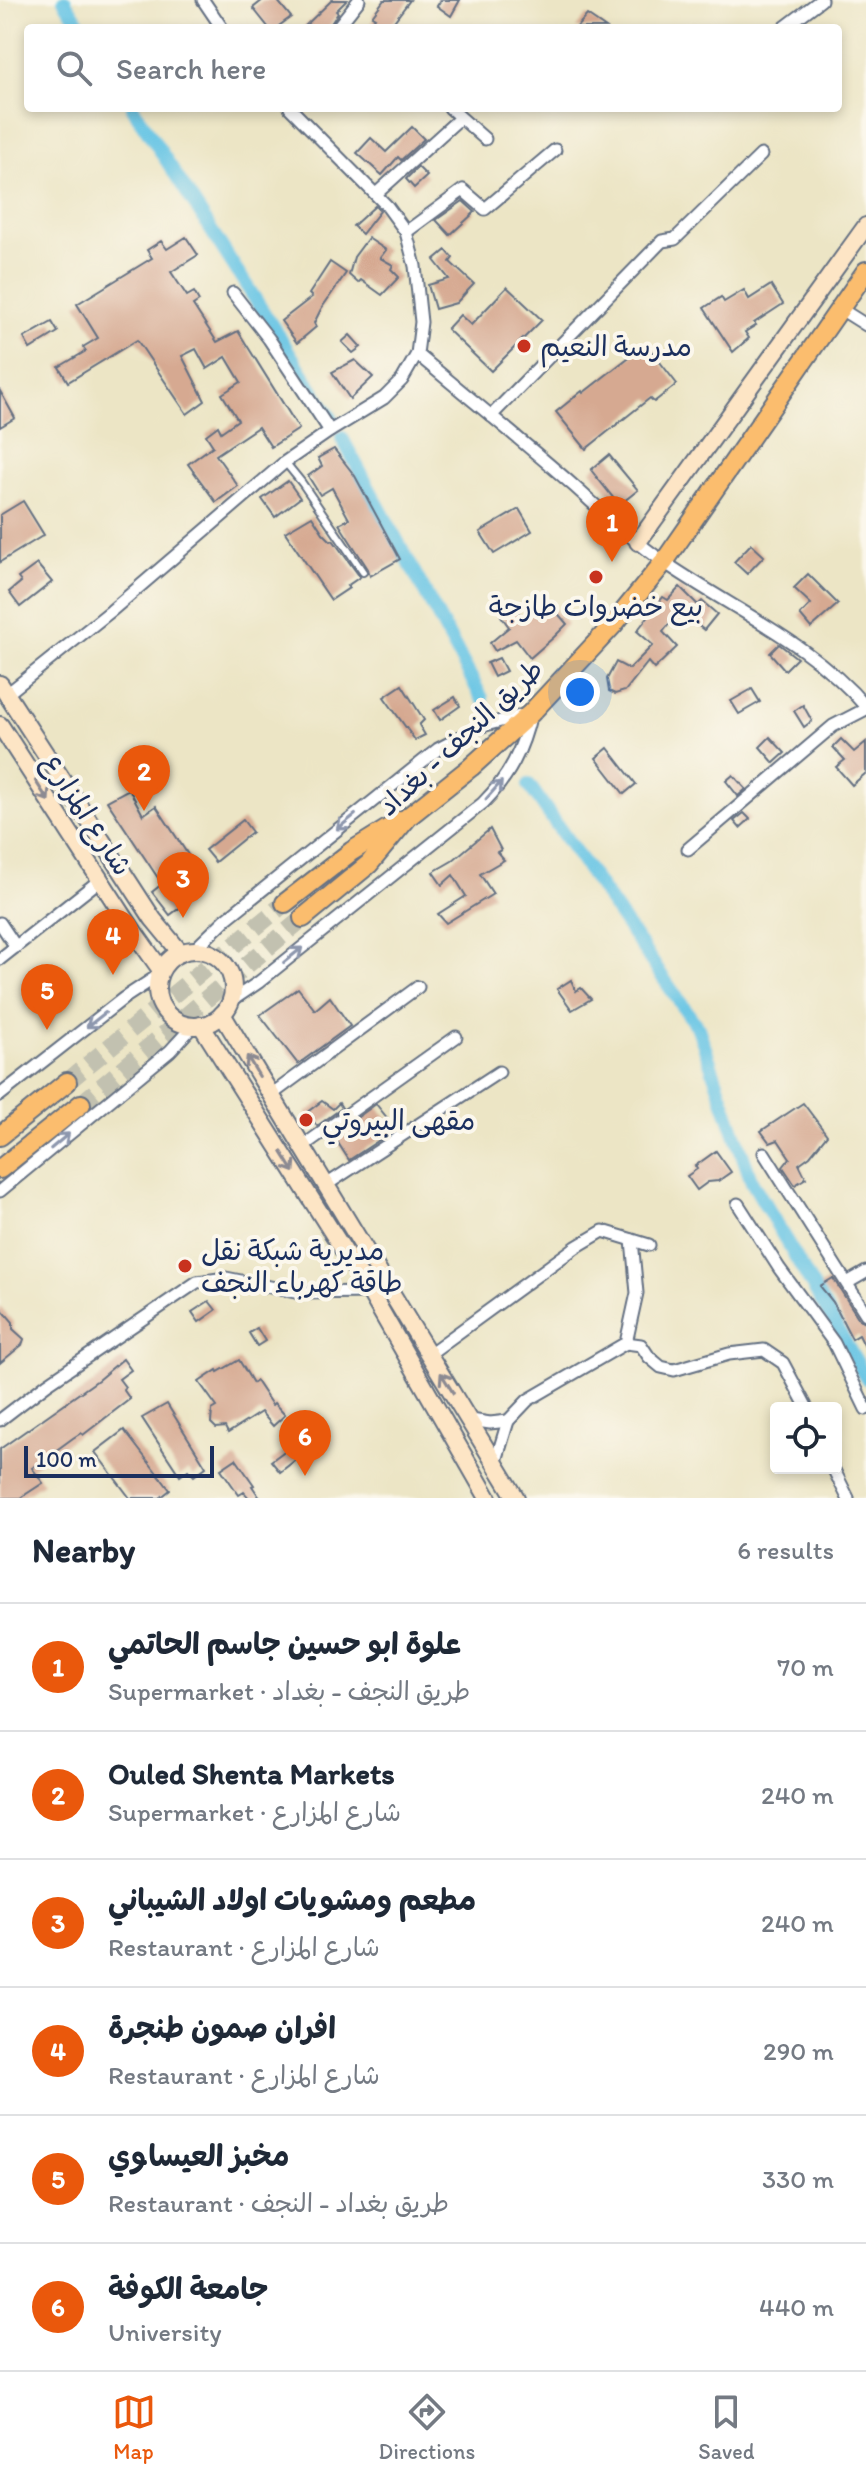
<!DOCTYPE html>
<meta charset="utf-8">
<style>
:root{--surface:#fff;--page:#f2f2f3;--text:#1f2937;--muted:#747a83;--line:#e0e1e3;--accent:#ea580c}
body{margin:0;font-family:Itim,"Playpen Sans Arabic",sans-serif;background:var(--page);color:var(--text)}
.controls{position:absolute;right:24px;bottom:24px;display:grid;overflow:hidden;border-radius:8px;box-shadow:0 4px 12px #0003}
.controls button{width:72px;height:72px;display:grid;place-items:center;padding:0;border:0;border-bottom:2px solid var(--line);background:var(--surface);color:var(--text);font:40px sans-serif}
.scale{position:absolute;left:24px;bottom:20px;width:190px;box-sizing:border-box;padding-left:8px;border:4px solid #1b2f5e;border-top:0;font-size:22px;line-height:28px;white-space:nowrap;color:#1b2f5e;-webkit-text-stroke:6px #fbf7ec;paint-order:stroke}
.you{position:absolute;left:580px;top:692px;width:28px;height:28px;margin:-20px;border:6px solid #fff;border-radius:50%;background:#1a73e8;box-shadow:0 0 0 12px #1a73e833}
.badge{display:grid;place-items:center;width:52px;height:52px;border-radius:50%;background:var(--accent);color:#fff;font-size:26px;font-weight:700}
.pin{position:absolute;translate:-50% -66px;filter:drop-shadow(0 2px 4px #0008)}
.pin::after{content:'';position:absolute;top:42px;width:28px;height:24px;background:inherit;clip-path:polygon(0 0,100% 0,50% 100%)}
.list{margin:0;padding:0;list-style:none}
h2{display:flex;justify-content:space-between;align-items:center;height:104px;margin:0;padding:0 32px;font-size:34px}
h2 small{font-size:26px;font-weight:400;color:var(--muted)}
.list li{display:grid;grid-template-columns:52px 1fr auto;gap:24px;align-items:center;box-sizing:border-box;height:128px;padding:0 32px;border-top:2px solid var(--line)}
.list b{display:block;font-size:30px;white-space:nowrap}
.list p{margin:0;font-size:26px;white-space:nowrap;color:var(--muted)}
.list em{font-size:26px;font-style:normal;color:var(--muted)}
.icon{flex:none;width:44px;height:44px;fill:none;stroke:currentColor;stroke-width:2;stroke-linecap:round;stroke-linejoin:round}
.map{position:relative;flex:none;width:866px;height:1498px;overflow:hidden}
.search{position:absolute;background:var(--surface);box-shadow:0 4px 12px #0003;left:24px;right:24px;top:24px;height:88px;display:flex;align-items:center;gap:20px;box-sizing:border-box;padding:0 28px;border-radius:8px;color:var(--muted);font-size:30px}
.sheet{height:872px;background:var(--surface)}
nav{display:flex;justify-content:space-around;align-items:center;box-sizing:border-box;height:112px;border-top:2px solid var(--line);background:var(--surface);font-size:22px;color:var(--muted)}
nav a{display:grid;justify-items:center;gap:4px}
nav .on{color:var(--accent)}
.map>svg:first-child{display:block}
</style>
<div class="map">
<svg width="866" height="1498" viewBox="0 0 866 1498">
<rect width="100%" height="100%" fill="#fbf7ec"/>
<filter id="ink" filterUnits="userSpaceOnUse"><feTurbulence type="fractalNoise" baseFrequency=".0125" numOctaves="2"/><feDisplacementMap in="SourceGraphic" scale="16" xChannelSelector="R" yChannelSelector="G"/><feConvolveMatrix kernelMatrix="1 2 1 2 8 2 1 2 1" color-interpolation-filters="sRGB"/></filter>
<filter id="wash" filterUnits="userSpaceOnUse"><feTurbulence type="fractalNoise" baseFrequency=".006" numOctaves="4" result="noise"/><feDisplacementMap in="SourceGraphic" scale="32" xChannelSelector="R" yChannelSelector="G"/><feGaussianBlur stdDeviation="1.8" result="paint"/><feColorMatrix in="noise" values="0 0 0 0 0 0 0 0 0 0 0 0 0 0 0 0 0 1.4 0 .05"/><feComposite in="paint" operator="in"/></filter>
<g filter="url(#wash)">
<rect width="100%" height="100%" fill="#ece5c5"/>
<g fill="none" stroke-linecap="round" stroke-linejoin="round">
<!-- canal -->
<g stroke="#66c4e4" stroke-width="14">
<polyline points="64,0 82,28"/>
<polyline points="133,108 331,418"/>
<polyline points="342,438 482,698"/>
<polyline points="529,785 698,1028 752,1182 866,1378"/>
</g>
</g>
<g id="blocks">
<!-- building -->
<g fill="#d6a991">
<polygon points="263,0 277,0 291,17 276,28 269,28 253,8"/>
<polygon points="332,0 347,0 336,11 338,13 328,28 303,28"/>
<polygon points="384,0 410,0 389,28 367,28 375,18 372,16"/>
<polygon points="441,0 460,0 451,16 437,6"/>
<polygon points="587,15 606,28 576,28"/>
<polygon points="412,127 424,139 401,160 398,157 382,175 357,153 371,138 386,152"/>
<polygon points="418,167 427,176 414,188 406,179"/>
<polygon points="463,201 475,212 450,235 436,220"/>
<polygon points="375,206 380,211 362,234 353,226"/>
<polygon points="186,237 198,255 171,272 187,296 194,292 199,301 193,305 217,342 238,331 299,429 271,447 258,427 216,455 238,486 216,502 188,464 213,446 206,435 218,426 221,432 238,420 222,394 241,382 226,357 207,369 196,349 182,356 205,401 187,414 137,340 68,382 59,367 86,351 83,347 98,338 77,304 152,258 147,250 161,241 167,249"/>
<polygon points="368,238 386,250 380,258 393,265 391,269 399,277 382,295 361,280 358,283 349,275 354,257"/>
<polygon points="446,250 453,258 450,262 474,284 456,303 435,309 428,285 449,279 434,260"/>
<polygon points="330,262 346,273 321,309 314,323 316,327 297,343 281,321 312,297 309,294"/>
<polygon points="771,285 783,304 754,323 756,325 745,332 749,338 733,352 704,308 721,297 724,302 744,290 749,299"/>
<polygon points="507,287 542,320 491,371 447,329 460,315 471,325"/>
<polygon points="52,322 58,332 30,349 24,338"/>
<polygon points="350,335 361,347 353,353 342,342"/>
<polygon points="646,344 677,384 654,402 650,398 586,449 556,412 582,391 583,393"/>
<polygon points="355,360 373,377 350,399 332,372"/>
<polygon points="0,391 15,418 0,427"/>
<polygon points="334,449 355,476 400,559 370,576 368,569 339,524 349,519 332,488 320,495 308,476 322,466 318,458"/>
<polygon points="609,455 638,490 619,505 591,470"/>
<polygon points="288,481 300,498 275,517 262,499"/>
<polygon points="23,501 44,535 0,562 0,515"/>
<polygon points="519,509 532,531 494,554 480,532"/>
<polygon points="312,516 323,533 331,541 333,540 360,577 347,586 349,588 331,600 285,532"/>
<polygon points="751,544 764,556 747,574 734,562"/>
<polygon points="37,564 52,582 20,607 9,592 21,582 18,578"/>
<polygon points="808,574 838,604 811,628 800,615 811,604 794,588"/>
<polygon points="680,587 698,605 702,601 717,614 704,630 679,611 663,632 677,647 654,669 648,662 625,691 615,694 609,691 607,679 616,662 629,669 653,645 637,631 663,597 668,600"/>
<polygon points="547,601 567,624 554,637 530,658 516,640 495,651 490,643 509,627 501,616 512,606 524,619"/>
<polygon points="779,644 797,658 785,670 770,653"/>
<polygon points="499,658 506,671 494,677 487,663"/>
<polygon points="402,685 424,720 419,725 425,735 415,740 384,697"/>
<polygon points="752,689 760,702 739,714 731,701"/>
<polygon points="455,697 460,706 440,720 434,710"/>
<polygon points="803,705 812,721 804,727 794,711"/>
<polygon points="770,737 785,753 774,763 760,747"/>
<polygon points="841,739 854,752 866,742 866,773 852,785 836,767 845,760 833,747"/>
<polygon points="608,748 636,784 624,794 596,758"/>
<polygon points="733,775 746,789 738,796 726,781"/>
<polygon points="129,789 143,815 156,806 194,864 175,874 193,898 170,915 152,892 162,884 107,801"/>
<polygon points="744,813 750,819 740,828 734,821"/>
<polygon points="243,820 252,832 215,862 205,850"/>
<polygon points="490,829 501,850 497,852 504,860 480,874 493,894 446,923 438,914 466,896 453,875 442,885 433,872 452,861"/>
<polygon points="571,980 576,991 581,988 591,999 572,1010 557,989"/>
<polygon points="298,988 315,1010 330,997 350,1026 298,1064 260,1015"/>
<polygon points="322,1101 333,1109 339,1103 342,1108 317,1126 306,1113"/>
<polygon points="803,1103 827,1135 810,1156 799,1164 806,1178 795,1185 783,1167 790,1158 778,1140 770,1143 761,1131"/>
<polygon points="376,1104 396,1129 349,1160 333,1135"/>
<polygon points="716,1151 731,1172 718,1181 708,1182 697,1190 687,1176 697,1169 695,1166"/>
<polygon points="833,1278 859,1319 866,1322 866,1349 859,1335 852,1339 833,1302 820,1286"/>
<polygon points="209,1301 216,1310 199,1322 192,1312"/>
<polygon points="0,1307 13,1322 13,1329 24,1339 22,1345 0,1363"/>
<polygon points="257,1328 265,1341 257,1346 249,1333"/>
<polygon points="123,1359 131,1370 119,1379 125,1387 123,1389 130,1399 83,1435 81,1433 73,1438 32,1468 43,1483 20,1498 0,1498 0,1449 98,1380"/>
<polygon points="239,1360 253,1383 256,1381 272,1405 274,1403 285,1415 273,1426 261,1412 228,1433 225,1427 216,1428 211,1423 212,1410 217,1407 199,1382 217,1370 218,1372"/>
<polygon points="167,1404 206,1467 194,1476 188,1470 180,1476 142,1418"/>
<polygon points="124,1430 170,1490 160,1498 130,1498 95,1452"/>
<polygon points="298,1441 307,1451 280,1472 271,1461"/>
<polygon points="236,1459 254,1485 252,1486 260,1498 249,1498 244,1492 239,1495 221,1469"/>
</g>
</g>
</g>
<g filter="url(#ink)">
<use href="#blocks" fill-opacity="0" stroke="#646f82" stroke-width="2"/>
<g fill="none" stroke-linecap="round" stroke-linejoin="round">
<!-- primary-tunnel -->
<g stroke="#c2c1b0" stroke-width="18" stroke-dasharray="18 9" stroke-linecap="butt">
<polyline points="67,1082 285,903"/>
<polyline points="81,1104 303,918"/>
</g>
<!-- lane casing -->
<g stroke="#646f82" stroke-width="10">
<polyline id="lane" points="285,462 302,483 363,572"/>
</g>
<!-- street casing -->
<g stroke="#646f82" stroke-width="15">
<g id="street">
<polyline points="203,0 222,28"/>
<polyline points="337,28 359,0"/>
<polyline points="784,28 821,0"/>
<polyline points="450,108 485,139"/>
<polyline points="376,194 460,118"/>
<polyline points="406,232 463,190 485,209 555,150"/>
<polyline points="233,293 269,339 330,431"/>
<polyline points="839,308 866,325"/>
<path d="M 417,354 C 469,398 524,442 575,487 C 604,513 632,540 664,562 C 732,609 812,643 866,707"/>
<polyline points="491,416 662,241 675,239 761,155"/>
<polyline points="7,694 111,611 285,462 330,431 384,398 402,380 417,354 421,322 415,266 406,232 387,206 290,108"/>
<polyline points="688,849 833,726 866,709"/>
<polyline points="0,923 16,947"/>
<path d="M 194,950 L 226,919 L 438,749 L 482,726 L 531,713 C 523,749 509,777 483,803 L 259,982 L 231,1001"/>
<polyline points="0,959 100,880"/>
<polyline points="0,1095 124,998 159,975"/>
<polyline points="271,1095 418,987"/>
<polyline points="303,1146 456,1037"/>
<polyline points="764,1153 866,1314"/>
<polyline points="326,1185 499,1072"/>
<polyline points="0,1191 170,1051 193,1026"/>
<polyline points="738,1204 779,1268 834,1343 866,1409"/>
<polyline points="847,1283 866,1272"/>
<polyline points="626,1343 637,1293 632,1240"/>
<polyline points="429,1354 576,1247 603,1231 649,1245"/>
<polyline points="0,1420 47,1384 197,1282 226,1278 300,1293 370,1292"/>
<polyline points="471,1420 490,1423 508,1421"/>
<polyline points="496,1461 508,1421 528,1400 626,1343 641,1345 649,1357 661,1367 674,1370 729,1354 764,1350 783,1363 807,1408"/>
<polyline points="833,1468 848,1498"/>
</g>
</g>
<!-- secondary casing -->
<g stroke="#646f82" stroke-width="20">
<g id="secondary">
<polyline points="638,542 866,226"/>
<polyline points="0,684 153,919 181,953"/>
<polyline points="0,725 134,932 161,970"/>
<circle cx="195" cy="988" r="38"/>
<polyline points="222,1014 516,1498"/>
<polyline points="201,1025 370,1292 488,1498"/>
</g>
</g>
<!-- primary casing -->
<g stroke="#646f82" stroke-width="22">
<g id="primary">
<polyline points="285,903 352,851 402,820"/>
<polyline points="303,918 369,864 408,817 471,767 531,713 613,625 664,562 866,271"/>
<polyline points="0,1136 67,1082"/>
<polyline points="0,1169 81,1104"/>
</g>
</g>
<!-- lane -->
<use href="#lane" stroke="#fff" stroke-width="6"/>
<!-- street -->
<use href="#street" stroke="#fff" stroke-width="11"/>
<!-- secondary -->
<use href="#secondary" stroke="#fde5c5" stroke-width="16"/>
<!-- primary -->
<use href="#primary" stroke="#fbbd6e" stroke-width="18"/>
</g>
<!-- one-way arrows -->
<defs><path id="oneway-shaft" d="M-6 0H5M1.5-3L5.5 0L1.5 3" fill="none" stroke-width="1.6" stroke-linecap="round" stroke-linejoin="round" transform="scale(2)"/></defs>
<g stroke="#8d97ae">
<use href="#oneway-shaft" transform="translate(494 790) rotate(-49)"/>
<use href="#oneway-shaft" transform="translate(346 822) rotate(141)"/>
<use href="#oneway-shaft" transform="translate(293 955) rotate(-39)"/>
<use href="#oneway-shaft" transform="translate(96 1020) rotate(142)"/>
<use href="#oneway-shaft" transform="translate(60 1141) rotate(-40)"/>
</g>
<g stroke="#8c8a92">
<use href="#oneway-shaft" transform="translate(42 791) rotate(57)"/>
<use href="#oneway-shaft" transform="translate(253 1066) rotate(-121)"/>
<use href="#oneway-shaft" transform="translate(288 1162) rotate(58)"/>
<use href="#oneway-shaft" transform="translate(447 1383) rotate(-122)"/>
</g>
</g>
<!-- markers -->
<g fill="#c8321e" stroke="#fbf7ec" stroke-width="3">
<circle cx="524" cy="346" r="8"/>
<circle cx="596" cy="577" r="8"/>
<circle cx="306" cy="1120" r="8"/>
<circle cx="185" cy="1266" r="8"/>
</g>
<g text-anchor="middle" stroke-width="8" stroke-linejoin="round" paint-order="stroke">
<!-- poi labels -->
<g font-size="28" fill="#1b2f5e" stroke="#fbf7ec" text-anchor="start">
<text x="540" y="356">مدرسة النعيم</text>
<text x="596" y="616" text-anchor="middle">بيع خضروات طازجة</text>
<text x="322" y="1130">مقهى البيروتي</text>
<text x="201" y="1260">مديرية شبكة نقل<tspan x="201" dy="32">طاقة كهرباء النجف</tspan></text>
</g>
<!-- street labels -->
<g font-size="28" fill="#1b2f5e" stroke="#fbf7ec">
<text transform="translate(460 737) rotate(-43)" y="10">طريق النجف - بغداد</text>
<text transform="translate(88 814) rotate(57)" y="10">شارع المزارع</text>
</g>
</g>
</svg>
<div class="controls">
<button><svg class="icon" aria-label="locate" viewBox="0 0 24 24"><circle cx="12" cy="12" r="6"/><path d="M12 2v4M12 18v4M2 12h4M18 12h4"/></svg></button>
</div>
<div class="scale">100 m</div>
<div class="you"></div>
<div class="pin badge" style="left:612px;top:562px">1</div>
<div class="pin badge" style="left:144px;top:811px">2</div>
<div class="pin badge" style="left:183px;top:918px">3</div>
<div class="pin badge" style="left:113px;top:975px">4</div>
<div class="pin badge" style="left:47px;top:1030px">5</div>
<div class="pin badge" style="left:305px;top:1476px">6</div>
<div class="search"><svg class="icon" aria-label="search" viewBox="0 0 24 24"><circle cx="10" cy="10" r="6"/><path d="M15 15l6 6"/></svg>Search here</div>
</div>
<section class="sheet">
<h2>Nearby<small>6 results</small></h2>
<ul class="list">
<li><span class="badge">1</span><div><b>علوة ابو حسين جاسم الحاتمي</b><p>Supermarket · طريق النجف - بغداد</p></div><em>70 m</em></li>
<li><span class="badge">2</span><div><b>Ouled Shenta Markets</b><p>Supermarket · شارع المزارع</p></div><em>240 m</em></li>
<li><span class="badge">3</span><div><b>مطعم ومشويات اولاد الشيباني</b><p>Restaurant · شارع المزارع</p></div><em>240 m</em></li>
<li><span class="badge">4</span><div><b>افران صمون طنجرة</b><p>Restaurant · شارع المزارع</p></div><em>290 m</em></li>
<li><span class="badge">5</span><div><b>مخبز العيساوي</b><p>Restaurant · طريق بغداد - النجف</p></div><em>330 m</em></li>
<li><span class="badge">6</span><div><b>جامعة الكوفة</b><p>University</p></div><em>440 m</em></li>
</ul>
</section>
<nav>
<a class="on"><svg class="icon" aria-label="map" viewBox="0 0 24 24"><path d="M3 6l6-2 6 2 6-2v14l-6 2-6-2-6 2zM9 4v14M15 6v14"/></svg>Map</a>
<a><svg class="icon" aria-label="directions" viewBox="0 0 24 24"><path d="M12 3l9 9-9 9-9-9zM9 14v-3h6M13 9l2 2-2 2"/></svg>Directions</a>
<a><svg class="icon" aria-label="saved" viewBox="0 0 24 24"><path d="M7 4h10v16l-5-4-5 4z"/></svg>Saved</a>
</nav>
